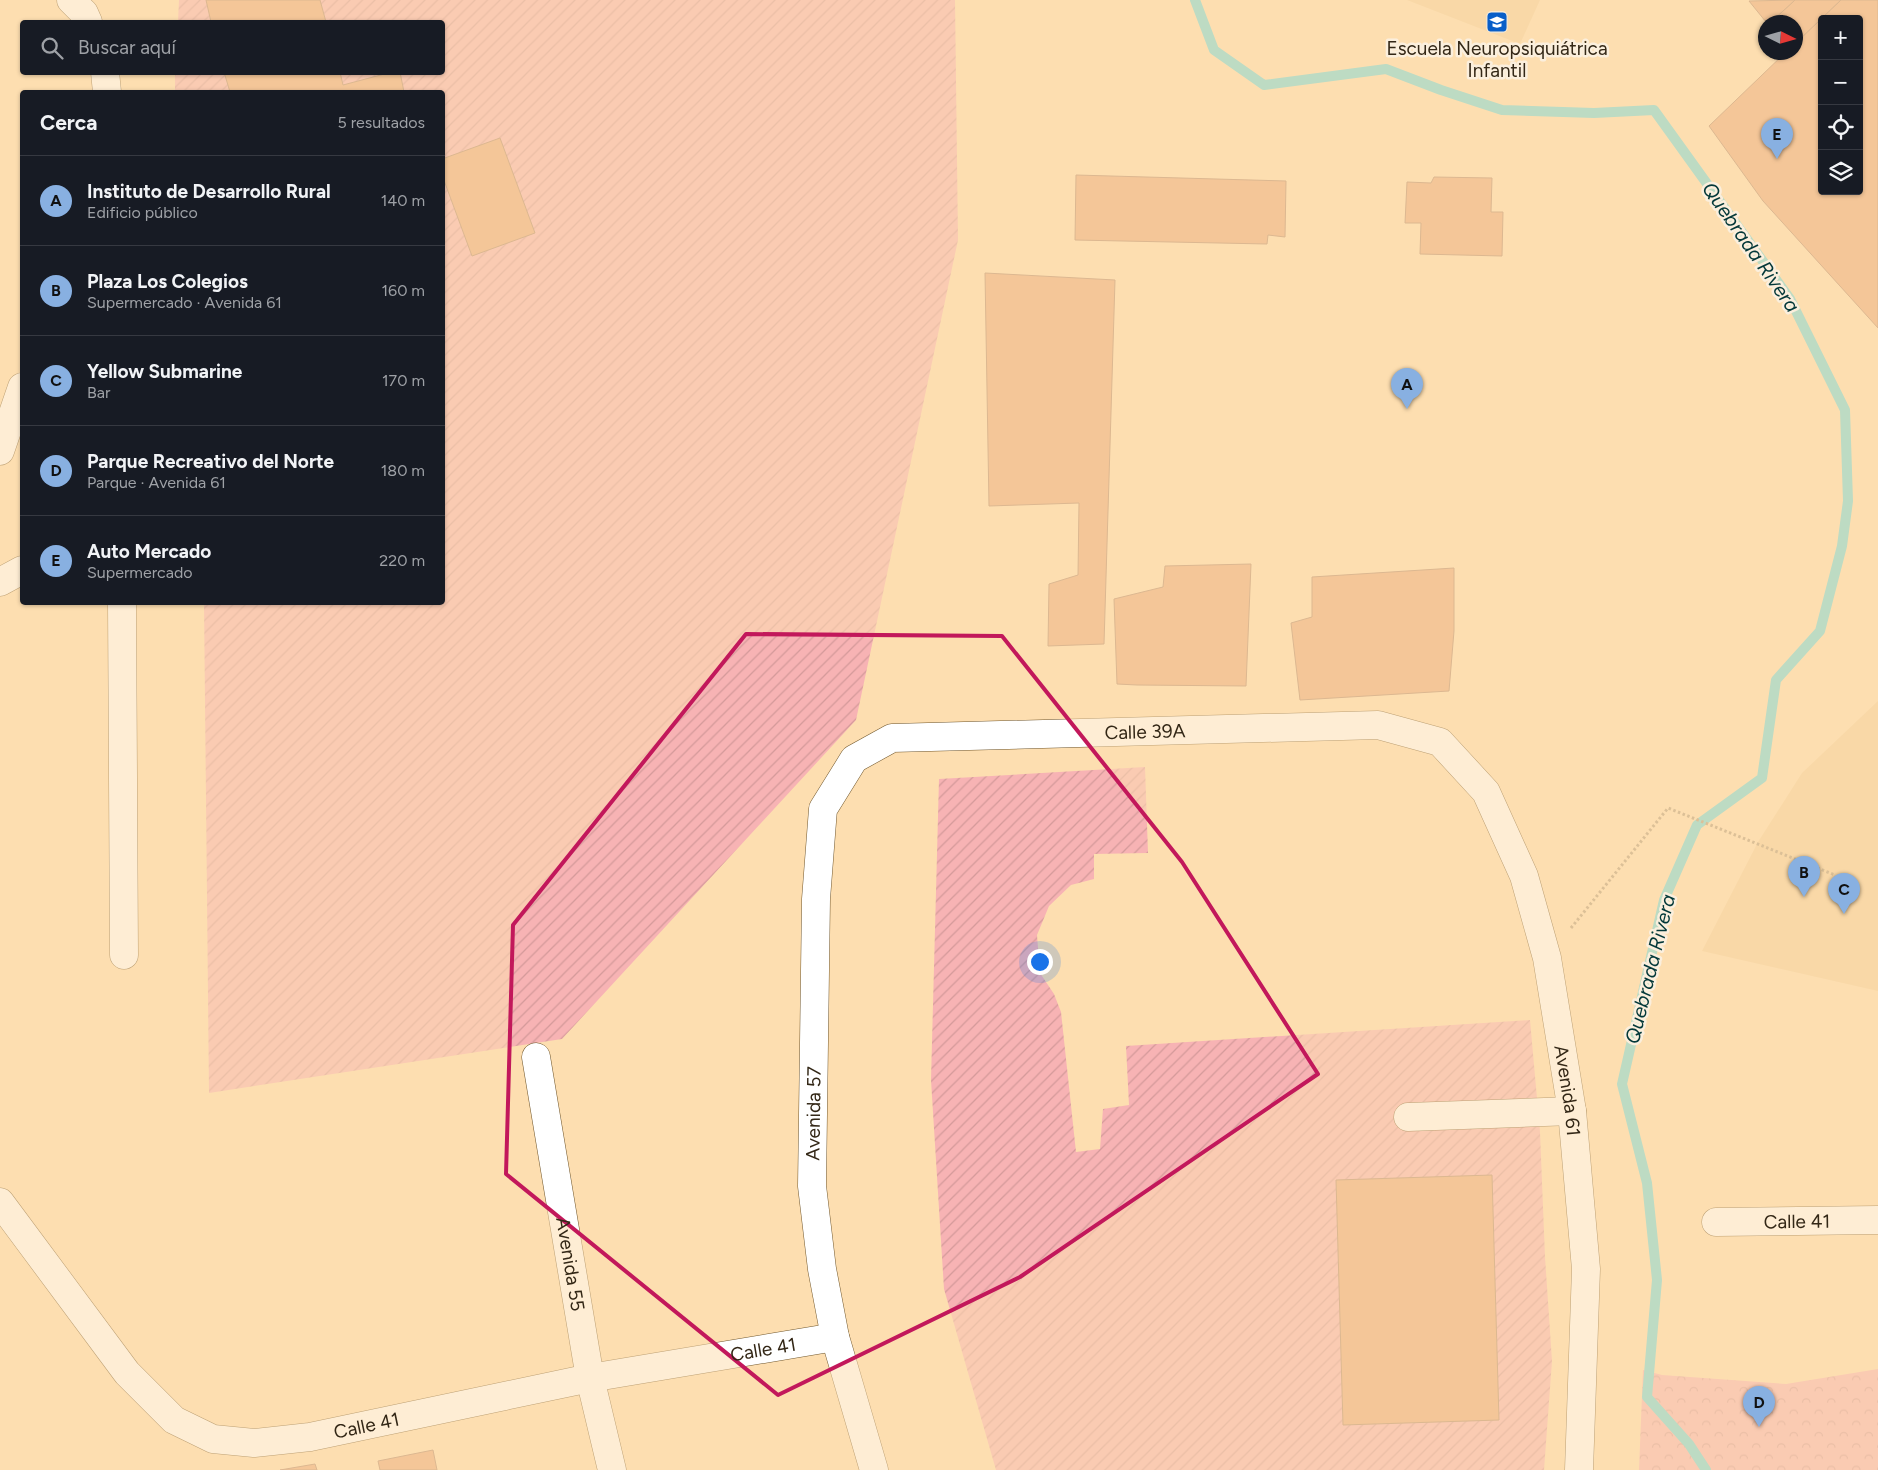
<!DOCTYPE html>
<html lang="es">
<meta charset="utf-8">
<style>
:root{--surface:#171b24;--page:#20242c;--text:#f1f3f6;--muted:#9ea1a6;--line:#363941;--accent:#88b0e1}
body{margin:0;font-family:Figtree,sans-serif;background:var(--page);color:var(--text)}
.controls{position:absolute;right:15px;top:15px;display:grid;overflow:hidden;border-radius:5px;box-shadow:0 1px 4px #0004}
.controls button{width:45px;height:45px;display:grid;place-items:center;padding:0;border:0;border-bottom:1px solid var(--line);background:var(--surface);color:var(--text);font:25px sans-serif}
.compass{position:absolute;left:1758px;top:15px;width:45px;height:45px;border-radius:50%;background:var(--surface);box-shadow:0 1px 4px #0004;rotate:95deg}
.you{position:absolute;left:1039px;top:961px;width:18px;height:18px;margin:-12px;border:4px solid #fff;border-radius:50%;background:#1a73e8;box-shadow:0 0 0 8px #1a73e833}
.badge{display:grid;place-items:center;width:32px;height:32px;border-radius:50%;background:var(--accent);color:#111;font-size:16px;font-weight:700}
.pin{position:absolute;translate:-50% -41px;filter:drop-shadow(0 1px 2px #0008)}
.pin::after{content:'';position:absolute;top:26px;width:18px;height:15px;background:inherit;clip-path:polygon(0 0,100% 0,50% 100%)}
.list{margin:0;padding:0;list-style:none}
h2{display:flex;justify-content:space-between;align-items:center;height:65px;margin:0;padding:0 20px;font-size:21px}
h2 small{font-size:16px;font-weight:400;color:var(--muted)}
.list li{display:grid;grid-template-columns:32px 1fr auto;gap:15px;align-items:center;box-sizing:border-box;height:90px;padding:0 20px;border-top:1px solid var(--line)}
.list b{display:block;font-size:19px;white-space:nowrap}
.list p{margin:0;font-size:16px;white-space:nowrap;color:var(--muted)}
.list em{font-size:16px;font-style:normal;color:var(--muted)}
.icon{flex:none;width:28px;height:28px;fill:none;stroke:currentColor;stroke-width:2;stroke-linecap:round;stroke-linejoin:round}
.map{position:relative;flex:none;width:1878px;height:1470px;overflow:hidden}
.search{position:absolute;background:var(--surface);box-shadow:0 1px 4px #0004;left:20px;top:20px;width:425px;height:55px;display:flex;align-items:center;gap:12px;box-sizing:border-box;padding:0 18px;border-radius:5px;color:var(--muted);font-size:19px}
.panel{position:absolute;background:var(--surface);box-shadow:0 1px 4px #0004;left:20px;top:90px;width:425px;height:515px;border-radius:5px}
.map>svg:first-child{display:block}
</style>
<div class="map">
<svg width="1878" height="1470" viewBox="0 0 1878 1470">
<defs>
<pattern id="park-crowns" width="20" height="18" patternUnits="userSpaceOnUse" patternTransform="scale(1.25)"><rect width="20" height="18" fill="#f7b3b4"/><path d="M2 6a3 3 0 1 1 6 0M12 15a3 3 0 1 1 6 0" fill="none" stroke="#d49a9a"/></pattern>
<pattern id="garden-furrows" width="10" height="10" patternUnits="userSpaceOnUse" patternTransform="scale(1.25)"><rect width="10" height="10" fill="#f7b3b4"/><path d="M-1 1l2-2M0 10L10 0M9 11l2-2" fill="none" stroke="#d49a9a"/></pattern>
</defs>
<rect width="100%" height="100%" fill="#fddeb0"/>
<!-- built -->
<g fill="#f3d19c">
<polygon points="1407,0 1540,0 1520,44"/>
<polygon points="1878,701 1878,991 1702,951 1758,842 1802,773"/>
</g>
<!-- park -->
<polygon fill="url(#park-crowns)" points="1878,1369 1878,1470 1639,1470 1643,1370 1662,1375 1786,1384"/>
<!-- garden -->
<g fill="url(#garden-furrows)" fill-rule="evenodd">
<polygon points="179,0 955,0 958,240 856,720 562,1039 209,1093 204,603 442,602 442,92 175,92 175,73 442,72 442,22 178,22"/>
<path d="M 1145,767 L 1148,853 L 1094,854 L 1094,879 L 1071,885 L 1049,906 L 1037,935 L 1040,973 L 1054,994 L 1061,1012 L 1076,1152 L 1100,1149 L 1103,1109 L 1129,1105 L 1126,1046 L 1530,1020 L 1540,1132 L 1545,1257 L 1552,1361 L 1544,1470 L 996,1470 L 944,1289 L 931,1080 L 939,779 ZM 1492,1176 L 1499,1420 L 1343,1425 L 1336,1181 Z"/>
</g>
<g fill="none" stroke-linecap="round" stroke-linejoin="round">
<!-- stream -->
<polyline stroke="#6fd7da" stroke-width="10" points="1195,0 1214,50 1264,85 1386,69 1441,90 1502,110 1594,113 1654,110 1790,299 1845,410 1848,501 1842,546 1820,631 1776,680 1762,778 1697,825 1664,900 1622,1084 1647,1183 1657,1280 1647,1397 1689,1444 1706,1470"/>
</g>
<!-- building -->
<g fill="#e8a97a" stroke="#b4896a" fill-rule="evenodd">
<polygon points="206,0 320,0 326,22 211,22"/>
<polygon points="1795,0 1841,0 1796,43 1796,22 1771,22"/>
<polygon points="1795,0 1771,22 1766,22 1749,1"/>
<path d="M 1841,0 L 1878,0 L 1878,328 L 1763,201 L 1709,126 L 1786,52 L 1796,52 L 1796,43 ZM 1822,19 L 1859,19 L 1859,191 L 1822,191 Z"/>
<polygon points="224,72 340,72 343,85 392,72 400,72 404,92 230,92"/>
<polygon points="500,138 535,233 472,256 442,175 442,159"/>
<polygon points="1076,175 1286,181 1285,237 1268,235 1267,244 1075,240"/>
<polygon points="1434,177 1492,178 1491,212 1503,212 1502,256 1420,254 1421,223 1405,223 1407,182 1431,183"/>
<polygon points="985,273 1115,280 1104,644 1048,646 1049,584 1078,575 1079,503 989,506"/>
<polygon points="1251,564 1246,686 1137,685 1117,684 1114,599 1163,587 1165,566"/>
<polygon points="1454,568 1454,631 1449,691 1300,700 1291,623 1312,617 1312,577"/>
<polygon points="1492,1175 1499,1420 1343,1425 1336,1180"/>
<polygon points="433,1450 437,1470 380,1470 378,1461"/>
<polygon points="315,1464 317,1470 280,1470"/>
</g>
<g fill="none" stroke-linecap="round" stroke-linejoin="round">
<!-- minor casing -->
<g stroke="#71572c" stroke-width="29">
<g id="minor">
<polyline points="71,0 84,13 88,22"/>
<polyline points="105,72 107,92"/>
<polyline points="0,451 22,387"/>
<polyline points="0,582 22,570"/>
<polyline points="122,602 124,955"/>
<path id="s1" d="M 536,1057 L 590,1378 L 612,1470"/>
<polyline points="1408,1117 1572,1111"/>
<path id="s2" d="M 0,1202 L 127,1373 L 174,1420 L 213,1439 L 254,1443 L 310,1437 L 590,1378 L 835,1337"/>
<path id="s3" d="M 1716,1222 L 1878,1220"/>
<path id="s4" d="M 874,1470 L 835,1337 L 822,1269 L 812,1186 L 816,899 L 823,809 L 854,759 L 892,738 L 1378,725 L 1440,742 L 1486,792 L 1524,876 L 1547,958 L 1572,1111 L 1586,1269 L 1579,1470"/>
</g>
</g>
<!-- path -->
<polyline stroke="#b49c78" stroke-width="3" stroke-dasharray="2.5 2.5" stroke-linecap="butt" points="1571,928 1668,808 1835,875"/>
<!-- minor -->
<use href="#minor" stroke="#fff" stroke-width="28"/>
</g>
<!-- marked area -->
<path d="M0 0H1878V1470H0ZM 746,634 L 1002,636 L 1182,862 L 1318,1074 L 1020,1277 L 778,1395 L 506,1174 L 513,925 Z" fill="#fddeb0" fill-opacity=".55" fill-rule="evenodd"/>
<path fill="none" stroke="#c2185b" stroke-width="4" stroke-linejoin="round" d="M 746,634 L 1002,636 L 1182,862 L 1318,1074 L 1020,1277 L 778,1395 L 506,1174 L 513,925 Z"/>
<!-- icons -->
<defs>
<g id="school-square" transform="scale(1.125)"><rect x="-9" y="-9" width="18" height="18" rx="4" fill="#085ec8" stroke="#fbefdd"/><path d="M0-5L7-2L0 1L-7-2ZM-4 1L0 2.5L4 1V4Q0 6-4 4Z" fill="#fff"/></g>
</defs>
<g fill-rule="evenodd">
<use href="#school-square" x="1497" y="22"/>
</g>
<g text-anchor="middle" stroke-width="5" stroke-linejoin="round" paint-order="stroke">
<!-- poi labels -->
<g font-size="19" fill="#332716" stroke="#fbefdd">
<text x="1497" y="55">Escuela Neuropsiquiátrica<tspan x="1497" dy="22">Infantil</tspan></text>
</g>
<!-- street labels -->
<g font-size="19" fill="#332716" stroke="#fbefdd">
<text dy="7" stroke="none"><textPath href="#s4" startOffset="1024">Calle 39A</textPath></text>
<text dy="7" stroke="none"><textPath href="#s4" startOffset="1701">Avenida 61</textPath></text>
<text dy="7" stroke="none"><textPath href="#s4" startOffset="364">Avenida 57</textPath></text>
<text dy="7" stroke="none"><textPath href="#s3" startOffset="81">Calle 41</textPath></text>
<text dy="7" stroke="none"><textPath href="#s1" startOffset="210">Avenida 55</textPath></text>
<text dy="7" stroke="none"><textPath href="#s2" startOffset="882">Calle 41</textPath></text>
<text dy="7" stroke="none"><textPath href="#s2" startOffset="478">Calle 41</textPath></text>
</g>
<!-- water labels -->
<g font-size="20" font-style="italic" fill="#033839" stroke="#fbefdd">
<text transform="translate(1751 247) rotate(55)" y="7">Quebrada Rivera</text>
<text transform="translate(1650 969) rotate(-76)" y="7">Quebrada Rivera</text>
</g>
</g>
</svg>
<div class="controls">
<button>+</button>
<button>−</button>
<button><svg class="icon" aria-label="locate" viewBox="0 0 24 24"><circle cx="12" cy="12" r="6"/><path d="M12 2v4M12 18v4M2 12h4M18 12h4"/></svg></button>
<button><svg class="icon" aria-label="layers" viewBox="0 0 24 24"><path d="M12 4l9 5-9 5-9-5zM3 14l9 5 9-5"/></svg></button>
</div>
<svg class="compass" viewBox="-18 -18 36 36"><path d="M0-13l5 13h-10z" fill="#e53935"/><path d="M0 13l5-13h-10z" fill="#9ea1a6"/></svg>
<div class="you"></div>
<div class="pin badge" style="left:1407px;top:409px">A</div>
<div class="pin badge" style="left:1804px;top:897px">B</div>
<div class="pin badge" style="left:1844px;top:914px">C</div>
<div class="pin badge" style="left:1759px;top:1427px">D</div>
<div class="pin badge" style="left:1777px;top:159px">E</div>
<div class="search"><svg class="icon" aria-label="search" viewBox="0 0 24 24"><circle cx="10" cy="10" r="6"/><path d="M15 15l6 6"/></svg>Buscar aquí</div>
<section class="panel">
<h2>Cerca<small>5 resultados</small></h2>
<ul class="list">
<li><span class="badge">A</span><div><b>Instituto de Desarrollo Rural</b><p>Edificio público</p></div><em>140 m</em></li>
<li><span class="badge">B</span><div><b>Plaza Los Colegios</b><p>Supermercado · Avenida 61</p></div><em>160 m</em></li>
<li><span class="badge">C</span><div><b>Yellow Submarine</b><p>Bar</p></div><em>170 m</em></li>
<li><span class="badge">D</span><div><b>Parque Recreativo del Norte</b><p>Parque · Avenida 61</p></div><em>180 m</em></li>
<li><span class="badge">E</span><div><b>Auto Mercado</b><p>Supermercado</p></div><em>220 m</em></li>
</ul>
</section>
</div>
